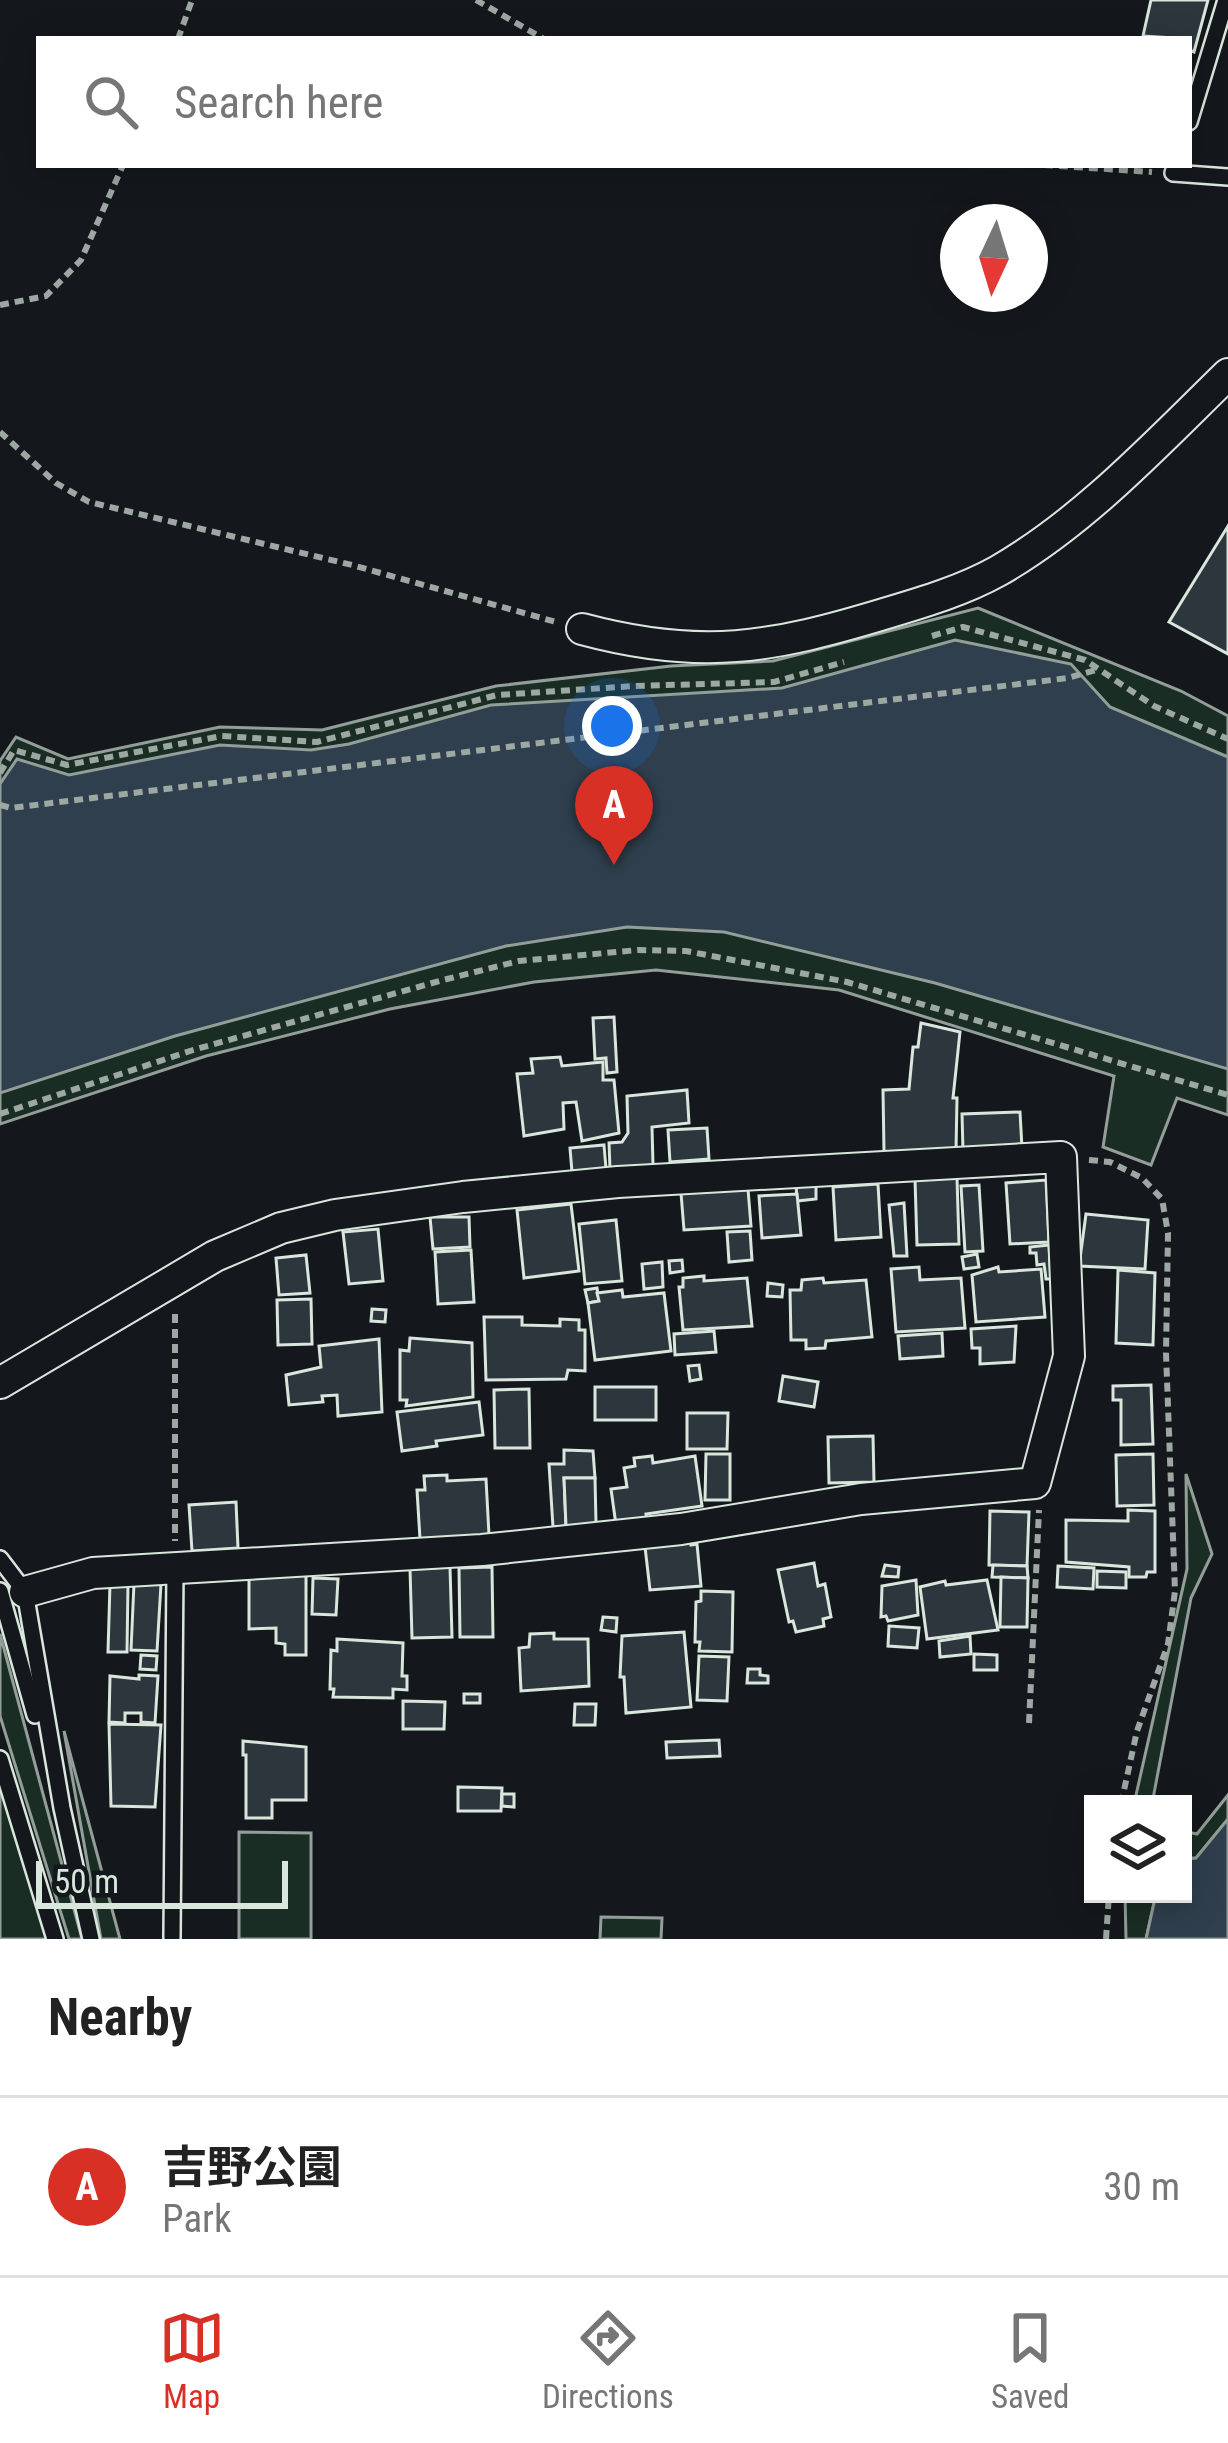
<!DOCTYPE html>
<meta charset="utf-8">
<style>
:root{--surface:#fff;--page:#f6f6f6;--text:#222;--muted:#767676;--line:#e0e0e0;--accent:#d93025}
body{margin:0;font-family:"Roboto Condensed","Noto Sans JP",sans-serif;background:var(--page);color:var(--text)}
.controls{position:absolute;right:36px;bottom:36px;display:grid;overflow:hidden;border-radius:0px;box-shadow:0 6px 30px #0003}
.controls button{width:108px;height:108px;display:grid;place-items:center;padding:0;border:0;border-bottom:3px solid var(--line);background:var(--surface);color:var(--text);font:60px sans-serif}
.compass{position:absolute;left:940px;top:204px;width:108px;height:108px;border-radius:50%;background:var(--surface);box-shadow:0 6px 30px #0003;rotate:184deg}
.scale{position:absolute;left:36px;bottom:30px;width:252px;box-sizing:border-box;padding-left:12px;border:6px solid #d8e6dc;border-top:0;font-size:33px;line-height:42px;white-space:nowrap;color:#d8e6dc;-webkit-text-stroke:9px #14181c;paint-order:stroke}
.you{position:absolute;left:612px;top:726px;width:42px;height:42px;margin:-30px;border:9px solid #fff;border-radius:50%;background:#1a73e8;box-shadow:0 0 0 18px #1a73e833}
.badge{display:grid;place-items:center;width:78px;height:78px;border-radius:50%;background:var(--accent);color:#fff;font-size:39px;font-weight:700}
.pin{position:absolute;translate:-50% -99px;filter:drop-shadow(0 3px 6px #0008)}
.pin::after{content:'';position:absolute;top:63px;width:42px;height:36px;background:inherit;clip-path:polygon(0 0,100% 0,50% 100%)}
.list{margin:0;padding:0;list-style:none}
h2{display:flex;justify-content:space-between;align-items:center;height:156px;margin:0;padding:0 48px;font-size:51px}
h2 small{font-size:39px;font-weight:400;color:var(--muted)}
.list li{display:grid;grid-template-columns:78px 1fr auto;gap:36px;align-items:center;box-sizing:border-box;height:180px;padding:0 48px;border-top:3px solid var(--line)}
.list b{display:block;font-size:45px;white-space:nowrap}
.list p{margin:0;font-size:39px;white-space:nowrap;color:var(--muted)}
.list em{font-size:39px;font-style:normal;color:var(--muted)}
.icon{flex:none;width:66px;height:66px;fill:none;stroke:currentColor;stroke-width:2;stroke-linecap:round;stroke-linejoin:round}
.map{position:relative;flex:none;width:1228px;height:1939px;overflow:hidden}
.search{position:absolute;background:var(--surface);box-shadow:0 6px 30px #0003;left:36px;right:36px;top:36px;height:132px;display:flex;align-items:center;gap:30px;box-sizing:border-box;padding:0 42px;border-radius:0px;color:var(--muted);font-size:45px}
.sheet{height:336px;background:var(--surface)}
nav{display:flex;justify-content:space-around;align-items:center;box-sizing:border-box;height:168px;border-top:3px solid var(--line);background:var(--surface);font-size:33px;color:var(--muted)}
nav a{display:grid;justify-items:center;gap:6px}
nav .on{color:var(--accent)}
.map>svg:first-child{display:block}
</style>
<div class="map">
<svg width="1228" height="1939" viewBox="0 0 1228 1939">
<rect width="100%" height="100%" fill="#14181c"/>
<!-- green -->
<g fill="#1a2d24" stroke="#939e99" stroke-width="3">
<polygon points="978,608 1181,691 1228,716 1228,1115 1177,1098 1151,1165 1103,1147 1114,1076 839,990 656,970 534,982 390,1009 206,1056 0,1124 0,761 16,737 68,759 220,727 322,730 496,686 671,666 773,661"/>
<polygon points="1186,1474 1212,1554 1191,1598 1152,1804 1134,1804 1187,1569"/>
<polygon points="0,1634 82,1939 69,1939 0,1716"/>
<polygon points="64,1731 120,1939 101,1939"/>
<polygon points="0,1782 49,1939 0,1939"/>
<polygon points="1228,1795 1228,1819 1196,1858 1183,1859 1183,1831 1197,1834"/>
<polygon points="239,1832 311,1833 311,1939 239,1939"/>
<polygon points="1125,1894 1156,1894 1146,1939 1126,1939"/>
<polygon points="601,1917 662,1918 661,1939 600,1939"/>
</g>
<!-- water -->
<g fill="#2f3f4d" stroke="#939e99" stroke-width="3">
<polygon points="955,640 1071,664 1110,707 1228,757 1228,1069 935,983 724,932 627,927 506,946 175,1036 0,1093 0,784 17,759 69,775 220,745 311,750 349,744 491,705 782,688"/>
<polygon points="1228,1819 1228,1939 1146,1939 1156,1894 1183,1894 1183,1859 1196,1858"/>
</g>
<!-- building -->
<g fill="#2c363c" stroke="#d8e6dc" stroke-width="3">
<polygon points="1151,0 1208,0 1194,52 1189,50 1189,39 1143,36"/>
<polygon points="1228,526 1228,654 1169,622"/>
<polygon points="614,1017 617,1072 607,1073 606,1058 595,1059 593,1018"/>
<polygon points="921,1023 960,1032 953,1098 957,1098 956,1151 884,1152 883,1090 909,1089 913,1047 918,1047"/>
<polygon points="560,1057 562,1066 603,1062 603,1080 614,1080 619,1133 582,1141 576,1102 563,1103 564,1129 524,1136 517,1074 533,1073 531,1059"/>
<polygon points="687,1090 689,1123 652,1127 653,1165 610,1169 609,1143 622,1142 628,1133 627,1096"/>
<polygon points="1020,1112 1022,1148 963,1151 962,1114"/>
<polygon points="707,1128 709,1159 670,1162 668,1130"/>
<polygon points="604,1145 606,1169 572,1172 570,1148"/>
<polygon points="957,1178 959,1244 917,1245 915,1179"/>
<polygon points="1046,1180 1049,1242 1010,1244 1006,1183"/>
<polygon points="796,1184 816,1184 816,1199 797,1201"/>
<polygon points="878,1184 881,1237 836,1240 833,1187"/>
<polygon points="979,1185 983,1251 965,1252 961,1186"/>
<polygon points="748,1189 751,1226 684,1230 681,1193"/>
<polygon points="797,1194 801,1235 762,1238 759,1196"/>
<polygon points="904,1203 907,1256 894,1256 889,1205"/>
<polygon points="571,1204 579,1271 524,1278 517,1210"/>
<polygon points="1086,1214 1148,1220 1145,1269 1079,1266"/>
<polygon points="430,1217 469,1217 470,1247 433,1249"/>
<polygon points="616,1220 622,1281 585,1284 579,1224"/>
<polygon points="378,1229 383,1281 349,1284 343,1232"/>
<polygon points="750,1231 752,1260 729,1262 727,1232"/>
<polygon points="1049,1245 1051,1279 1046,1279 1044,1264 1037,1265 1036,1253 1030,1253 1030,1247"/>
<polygon points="471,1250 474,1302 438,1304 435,1252"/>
<polygon points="977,1254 979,1267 964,1269 962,1257"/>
<polygon points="306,1255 310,1293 279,1295 276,1258"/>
<polygon points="682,1260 683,1271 670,1273 669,1261"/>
<polygon points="662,1262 663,1287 644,1289 642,1264"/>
<polygon points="919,1267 920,1280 961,1278 965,1328 896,1332 891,1269"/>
<polygon points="998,1267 999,1272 1041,1269 1045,1317 976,1322 972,1275"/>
<polygon points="1118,1270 1155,1273 1153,1345 1116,1343"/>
<polygon points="704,1276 704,1281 747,1278 752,1326 683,1330 679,1287 683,1287 683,1278"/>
<polygon points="823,1278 824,1283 866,1280 872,1337 826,1341 825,1348 806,1349 806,1340 791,1340 790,1290 801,1290 802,1280"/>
<polygon points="768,1283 783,1285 782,1297 767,1296"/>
<polygon points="597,1288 599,1301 588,1303 585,1290"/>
<polygon points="622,1290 623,1297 664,1293 671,1351 595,1360 588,1303 599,1301 597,1293"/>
<polygon points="311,1299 312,1344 278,1345 277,1300"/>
<polygon points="372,1309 386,1310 385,1322 371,1321"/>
<polygon points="484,1317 522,1317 522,1325 560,1326 560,1319 579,1320 579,1330 585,1330 585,1371 568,1370 566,1379 486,1380"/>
<polygon points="1016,1326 1014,1362 980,1364 980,1348 972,1348 971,1329"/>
<polygon points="714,1331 716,1352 675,1355 674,1334"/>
<polygon points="942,1333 943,1356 900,1359 898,1336"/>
<polygon points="410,1338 472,1343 473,1397 406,1406 407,1400 400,1400 400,1350 409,1351"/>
<polygon points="379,1339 382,1412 338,1416 337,1395 322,1396 323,1402 289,1405 286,1375 321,1367 319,1346"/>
<polygon points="699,1365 701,1379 690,1381 688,1366"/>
<polygon points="783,1376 818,1382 814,1407 779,1401"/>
<polygon points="1151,1385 1153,1444 1121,1445 1121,1400 1113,1400 1113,1386"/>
<rect x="595" y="1387" width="61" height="33"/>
<polygon points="529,1389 530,1448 495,1448 494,1390"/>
<polygon points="479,1402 483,1435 436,1441 437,1446 402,1451 397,1412"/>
<polygon points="687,1413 728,1413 727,1449 687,1449"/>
<polygon points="873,1436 874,1482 829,1483 828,1437"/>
<polygon points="564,1450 593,1451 595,1478 564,1478 566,1526 553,1527 549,1464 564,1464"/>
<polygon points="706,1454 730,1454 730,1500 705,1500"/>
<polygon points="1153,1454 1154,1505 1117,1506 1116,1455"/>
<polygon points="652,1456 653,1463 695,1456 702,1506 646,1514 647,1521 616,1525 611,1489 627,1487 624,1468 635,1466 634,1458"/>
<polygon points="447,1475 447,1481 486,1479 489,1535 420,1539 417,1490 425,1490 424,1476"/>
<polygon points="564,1478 595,1478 596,1524 566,1526"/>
<polygon points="236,1502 238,1548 192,1551 189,1505"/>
<polygon points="1128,1510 1155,1511 1155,1572 1147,1572 1146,1577 1129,1577 1129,1567 1066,1562 1066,1520 1128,1521"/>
<polygon points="990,1511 1029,1512 1027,1566 989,1565"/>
<polygon points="690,1538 691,1545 697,1544 701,1586 650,1590 645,1547"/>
<polygon points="814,1563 818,1586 825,1584 831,1617 823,1619 824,1626 796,1632 793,1621 789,1622 778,1570"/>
<polygon points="885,1565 899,1567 898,1577 882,1576"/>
<polygon points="993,1565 1027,1566 1028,1578 992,1577"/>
<polygon points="1058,1566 1094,1568 1093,1589 1057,1587"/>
<polygon points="450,1567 452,1637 412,1638 410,1569"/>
<polygon points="492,1567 493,1637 460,1637 459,1568"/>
<polygon points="1097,1571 1126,1572 1126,1588 1097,1587"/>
<polygon points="249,1575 306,1575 306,1655 285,1655 285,1644 276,1643 276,1628 249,1629"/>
<polygon points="1001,1577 1028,1578 1027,1627 1000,1627"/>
<polygon points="313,1578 338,1579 336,1615 312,1614"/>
<polygon points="916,1580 918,1615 888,1621 886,1616 881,1617 882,1586"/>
<polygon points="987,1580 998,1630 927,1639 920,1587 945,1581 946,1585"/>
<polygon points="134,1583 161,1584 157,1651 131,1650"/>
<polygon points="110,1584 128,1584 127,1652 108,1652"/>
<polygon points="701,1591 733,1592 732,1652 699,1651 700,1642 695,1642 696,1602 701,1601"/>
<polygon points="603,1617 617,1618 616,1632 601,1630"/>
<polygon points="889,1626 919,1628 917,1648 888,1646"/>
<polygon points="684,1632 691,1707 626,1713 624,1677 620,1677 622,1636"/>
<polygon points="554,1633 554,1639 588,1639 589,1686 521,1691 519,1648 529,1647 530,1634"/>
<polygon points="970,1636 971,1654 940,1657 939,1641"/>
<polygon points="337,1639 403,1643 402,1676 407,1676 407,1690 393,1689 393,1698 333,1697 334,1689 330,1689 331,1650 337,1651"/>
<polygon points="974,1654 997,1655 997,1670 974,1670"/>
<polygon points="141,1655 157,1656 156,1670 140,1669"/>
<polygon points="699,1656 729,1657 727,1701 697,1700"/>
<polygon points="748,1669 760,1669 760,1675 768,1676 768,1683 747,1683"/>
<polygon points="139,1675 158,1676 155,1723 141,1722 141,1713 125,1713 125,1723 109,1722 110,1676 139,1679"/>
<rect x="464" y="1694" width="16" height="9"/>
<polygon points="403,1701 445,1702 444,1729 403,1729"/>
<polygon points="575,1704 596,1704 595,1725 574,1725"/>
<polygon points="109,1724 161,1725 155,1807 111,1806"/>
<polygon points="719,1740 720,1756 667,1758 666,1742"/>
<polygon points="243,1741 306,1747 306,1800 272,1800 272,1818 246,1818 246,1755 243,1755"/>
<polygon points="458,1787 502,1788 501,1811 458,1811"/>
<polygon points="502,1794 514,1794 514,1807 502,1806"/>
</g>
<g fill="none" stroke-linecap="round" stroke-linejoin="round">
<!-- service casing -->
<g stroke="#d8e6dc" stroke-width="20">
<g id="service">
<polyline points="1189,122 1226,0"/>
<polyline points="1176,165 1173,173 1228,177"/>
<polyline points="0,1559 25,1592 62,1808 91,1939"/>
<polyline points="0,1591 35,1715"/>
<polyline points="0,1759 55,1939"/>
<polyline points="172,1937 175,1568"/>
</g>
</g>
<!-- minor casing -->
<g stroke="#d8e6dc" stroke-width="34">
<g id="minor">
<path d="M 582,629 C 701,661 772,648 887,613 C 924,602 964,590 998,571 C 1085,521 1157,443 1228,374"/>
<polyline points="0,1383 215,1256 281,1228 335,1215 463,1197 618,1182 1061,1157 1069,1356 1035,1483 861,1499 681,1529 482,1550 93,1573 25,1592"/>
</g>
</g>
<!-- path -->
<g stroke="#9da8a2" stroke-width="6" stroke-dasharray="9 6" stroke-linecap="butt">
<polyline points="476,0 544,39"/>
<polyline points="178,39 192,0"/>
<polyline points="1044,165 1152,172"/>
<polyline points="0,305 46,296 81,260 123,165"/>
<polyline points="0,432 56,483 89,502 352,565 556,622"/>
<polyline points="932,636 963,627 1085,660 1154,706 1228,739"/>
<polyline points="0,773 14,750 67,765 222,736 317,742 497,695 635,686 774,682 844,662"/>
<polyline points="0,805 11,808 1068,678 1099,669"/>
<polyline points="0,1114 193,1050 443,980 519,961 638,950 686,951 847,982 1228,1095"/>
<polyline points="1089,1160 1110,1162 1142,1178 1162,1199 1168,1233 1166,1353 1175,1591 1168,1644 1137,1731 1121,1804"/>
<polyline points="175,1314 175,1541"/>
<polyline points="1029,1723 1039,1510"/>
<polyline points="1106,1939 1109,1894"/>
</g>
<!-- service -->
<use href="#service" stroke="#14181c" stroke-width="15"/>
<!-- minor -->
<use href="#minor" stroke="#14181c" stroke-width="30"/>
</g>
</svg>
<div class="controls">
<button><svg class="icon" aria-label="layers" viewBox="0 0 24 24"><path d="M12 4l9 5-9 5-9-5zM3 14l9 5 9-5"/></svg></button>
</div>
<svg class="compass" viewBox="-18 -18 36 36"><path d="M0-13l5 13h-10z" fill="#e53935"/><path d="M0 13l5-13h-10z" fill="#767676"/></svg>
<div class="scale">50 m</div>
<div class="you"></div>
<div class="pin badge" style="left:614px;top:865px">A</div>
<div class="search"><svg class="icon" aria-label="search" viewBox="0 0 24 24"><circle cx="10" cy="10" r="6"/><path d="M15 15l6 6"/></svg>Search here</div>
</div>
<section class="sheet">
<h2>Nearby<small></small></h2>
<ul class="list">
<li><span class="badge">A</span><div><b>吉野公園</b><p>Park</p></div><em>30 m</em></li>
</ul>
</section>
<nav>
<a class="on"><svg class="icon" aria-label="map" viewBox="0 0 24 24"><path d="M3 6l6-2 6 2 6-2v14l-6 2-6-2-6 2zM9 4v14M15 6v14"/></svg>Map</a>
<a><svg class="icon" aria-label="directions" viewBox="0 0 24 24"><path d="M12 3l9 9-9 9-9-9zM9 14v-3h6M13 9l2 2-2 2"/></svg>Directions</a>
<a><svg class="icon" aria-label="saved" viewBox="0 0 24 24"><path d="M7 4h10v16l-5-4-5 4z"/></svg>Saved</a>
</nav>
